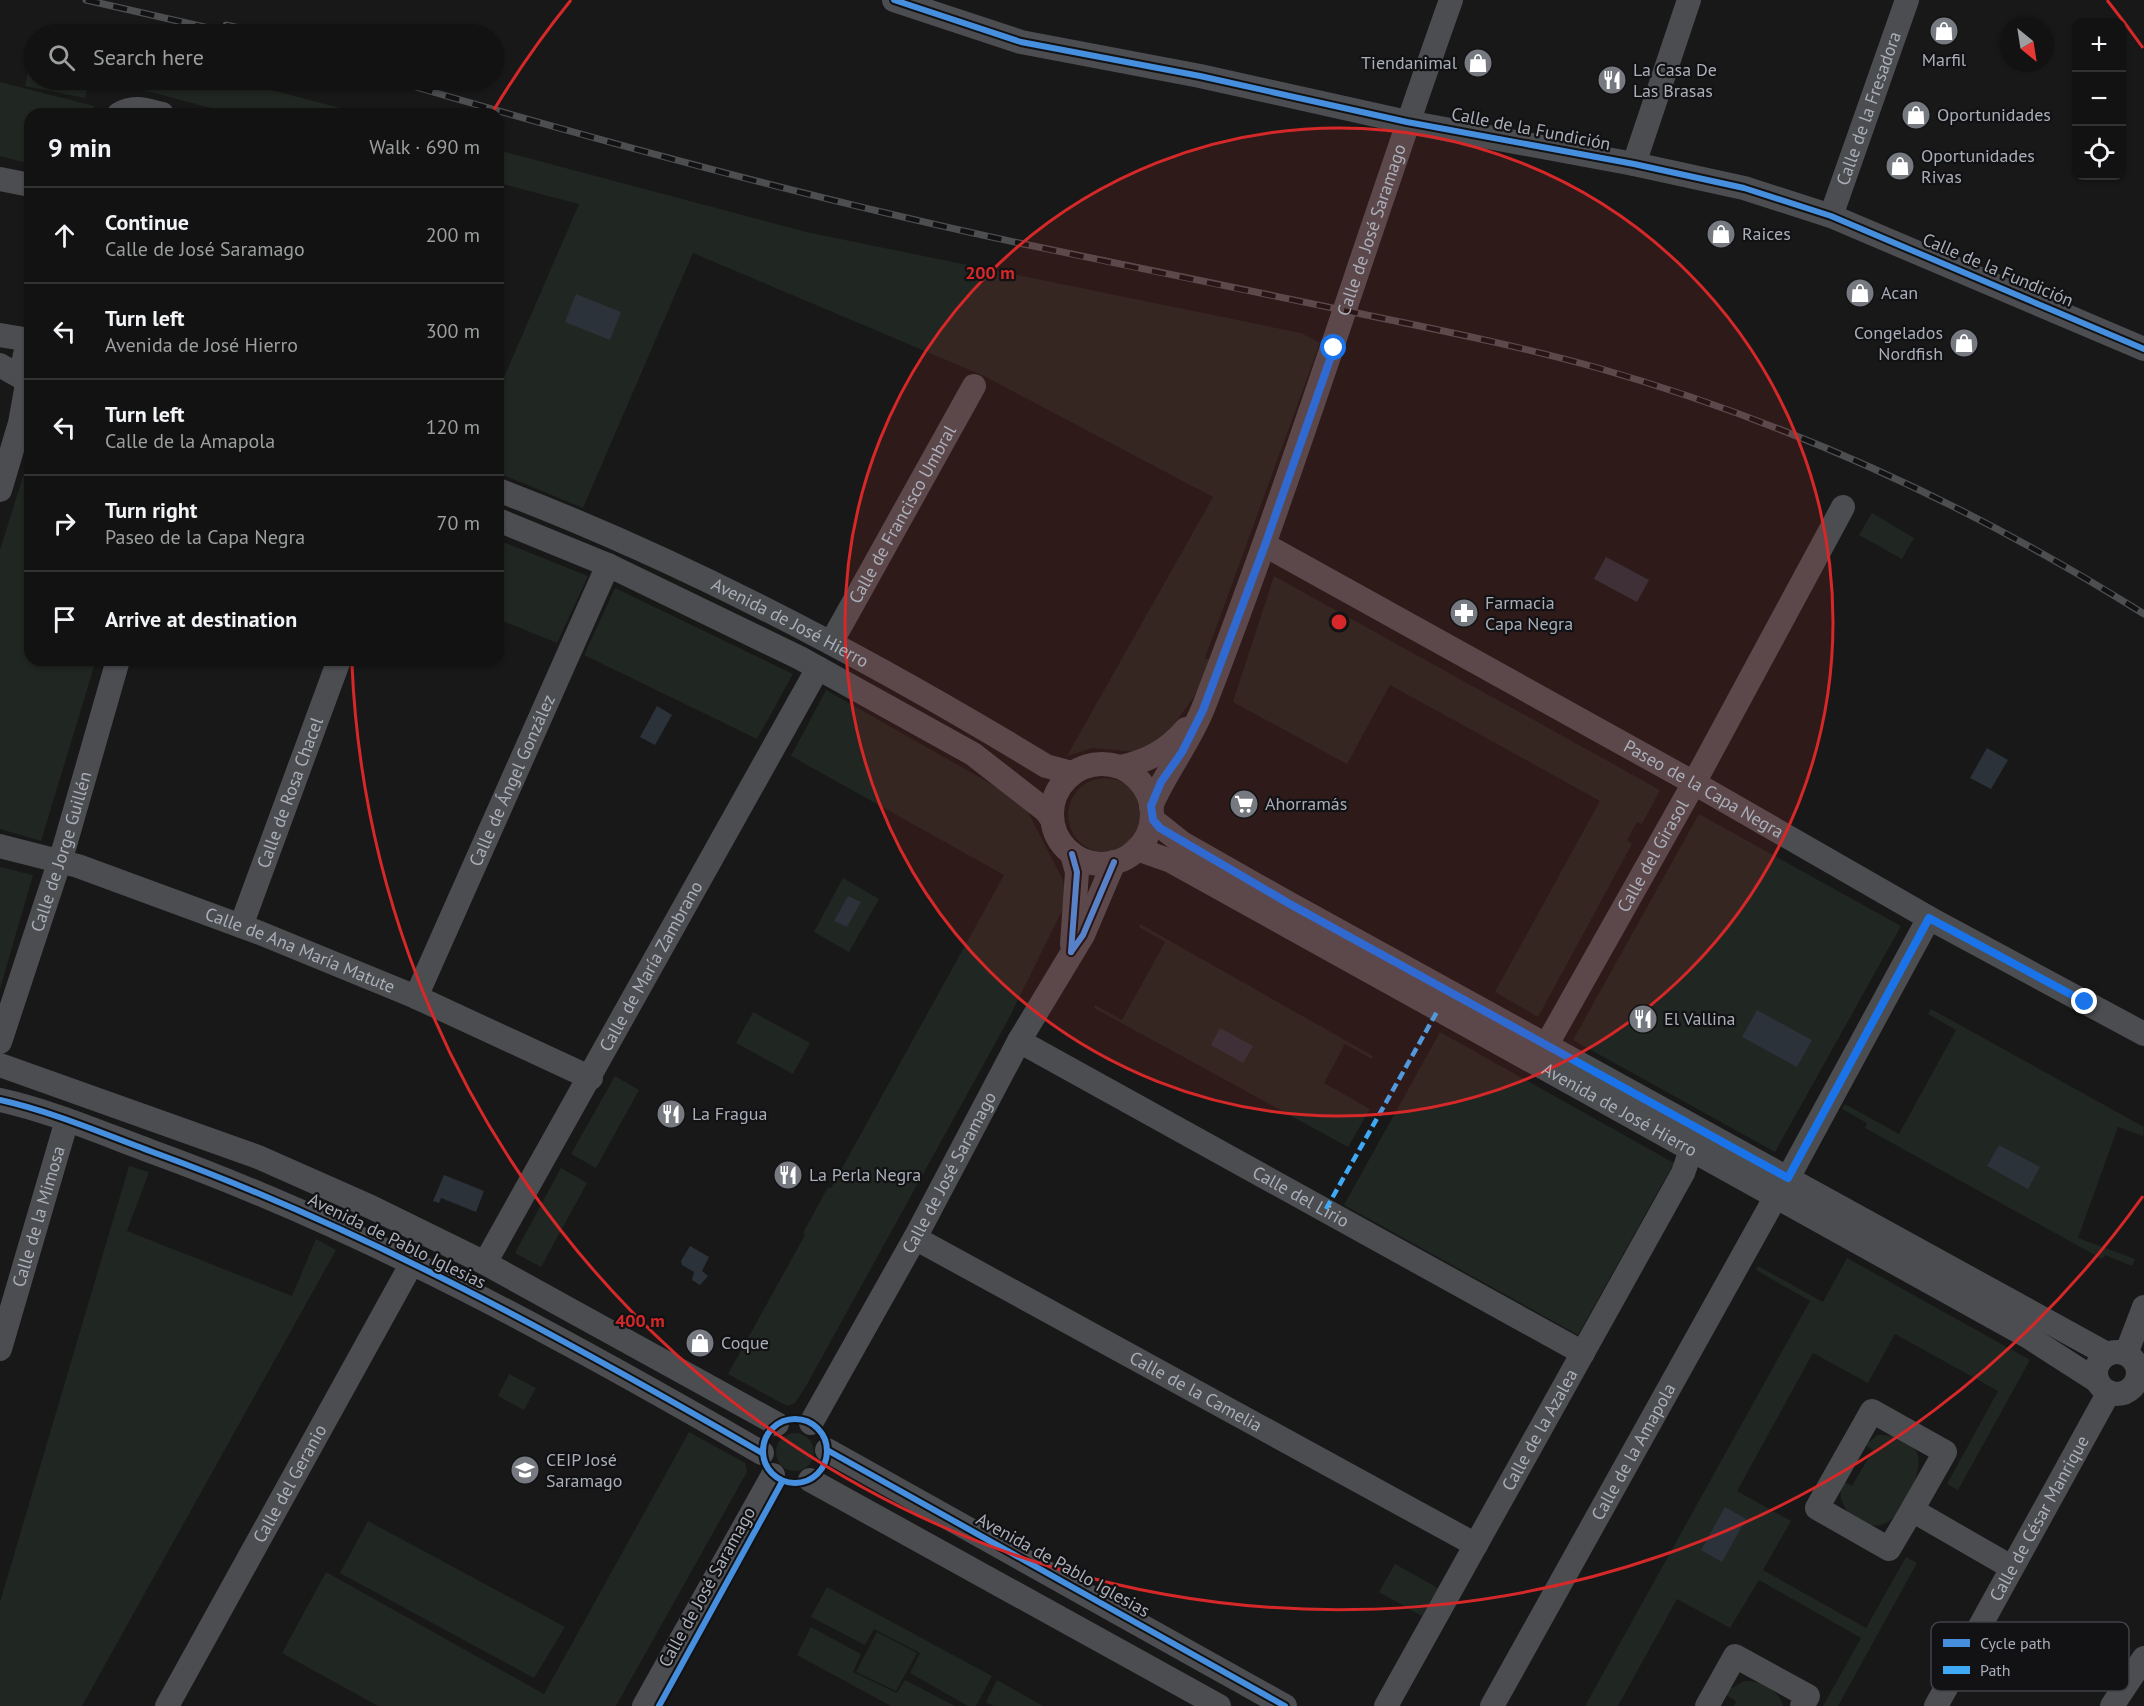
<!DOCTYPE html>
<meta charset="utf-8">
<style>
:root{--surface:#121212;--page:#1f2020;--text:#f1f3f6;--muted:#9c9e9f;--line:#313232}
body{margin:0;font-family:"PT Sans",sans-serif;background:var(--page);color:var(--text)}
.controls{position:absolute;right:18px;top:18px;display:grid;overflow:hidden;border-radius:12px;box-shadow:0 2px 4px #0004}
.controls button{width:54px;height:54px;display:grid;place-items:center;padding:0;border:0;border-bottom:2px solid var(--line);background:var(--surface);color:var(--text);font:30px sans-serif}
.compass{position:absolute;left:2000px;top:18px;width:54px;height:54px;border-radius:50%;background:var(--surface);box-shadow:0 2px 4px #0004;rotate:150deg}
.stop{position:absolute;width:18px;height:18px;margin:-14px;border:4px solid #1a73e8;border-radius:50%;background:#fff}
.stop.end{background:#1a73e8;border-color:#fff;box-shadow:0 2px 6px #0008}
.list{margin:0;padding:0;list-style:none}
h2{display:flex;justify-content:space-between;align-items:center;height:78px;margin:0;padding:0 24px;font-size:26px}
h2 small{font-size:20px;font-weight:400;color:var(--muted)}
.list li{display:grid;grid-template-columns:39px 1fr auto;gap:18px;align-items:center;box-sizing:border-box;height:96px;padding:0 24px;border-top:2px solid var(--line)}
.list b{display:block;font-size:22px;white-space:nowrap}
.list p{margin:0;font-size:20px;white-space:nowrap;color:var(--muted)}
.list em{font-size:20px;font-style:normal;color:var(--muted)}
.icon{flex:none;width:33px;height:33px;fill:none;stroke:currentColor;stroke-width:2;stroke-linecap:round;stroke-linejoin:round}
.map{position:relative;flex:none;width:2144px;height:1706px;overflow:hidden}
.search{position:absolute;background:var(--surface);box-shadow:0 2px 4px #0004;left:24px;top:24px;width:480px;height:66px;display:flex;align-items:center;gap:15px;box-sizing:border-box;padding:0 21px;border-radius:33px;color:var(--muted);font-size:22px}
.panel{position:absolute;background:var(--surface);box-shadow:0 2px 4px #0004;left:24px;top:108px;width:480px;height:558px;border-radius:18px}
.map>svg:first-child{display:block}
</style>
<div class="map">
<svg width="2144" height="1706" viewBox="0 0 2144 1706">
<rect width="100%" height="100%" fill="#181818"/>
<!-- green -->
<g fill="#202621">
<polygon points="30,62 34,63 34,80 89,80 85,98 25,86"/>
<polygon points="105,80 233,80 363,114 234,114"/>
<polygon points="0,82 94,106 92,114 30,114 30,164 0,156"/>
<polygon points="498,150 806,232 1301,333 1320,343 1205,658 1210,660 1197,692 1164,739 1138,752 1092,748 1067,756 1213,497 984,376 693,253 583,508 498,473 498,391 579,204 498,183"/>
<polygon points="30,454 30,660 96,660 41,841 0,829 0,550"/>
<polygon points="1872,513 1914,538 1902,559 1859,535"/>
<polygon points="498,540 588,576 557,643 498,619"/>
<polygon points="1274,576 1660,790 1642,824 1637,822 1627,840 1632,844 1538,1017 1495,992 1600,801 1390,685 1347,764 1233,702"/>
<polygon points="615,588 793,674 757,739 584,655"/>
<polygon points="826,690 1000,789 1027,810 1063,880 1065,894 1062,911 1007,1022 806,1386 795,1403 787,1406 728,1374 805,1235 803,1233 828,1187 831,1188 1004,875 791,756"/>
<circle cx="1105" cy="815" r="37"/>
<polygon points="1699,814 1901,926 1775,1152 1573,1040"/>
<polygon points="0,867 33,875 0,989"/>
<polygon points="843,878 879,899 849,952 814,932"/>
<polygon points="1140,924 1373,1056 1372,1059 1345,1044 1324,1083 1370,1109 1348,1147 1094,1008 1095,1005 1122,1020 1165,942 1139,927"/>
<polygon points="1931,1009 2144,1127 2143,1136 2118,1127 2078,1238 2135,1259 2132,1266 2105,1255 2102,1259 1865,1128 1867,1123 1842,1109 1845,1104 1899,1134 1956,1030 1928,1014"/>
<polygon points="753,1012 810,1043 793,1074 736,1043"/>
<polygon points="1440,1032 1674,1163 1578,1335 1344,1205"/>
<polygon points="615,1076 639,1090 596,1168 571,1154"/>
<polygon points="129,1166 149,1172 127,1231 292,1296 316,1239 336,1250 82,1706 0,1706 0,1602"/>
<polygon points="561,1168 587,1183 541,1267 515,1253"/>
<polygon points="1847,1258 2030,1360 1958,1490 1947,1484 1998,1391 1895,1334 1868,1383 1813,1353 1737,1491 1791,1521 1763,1570 1866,1628 1906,1557 1917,1563 1838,1706 1823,1706 1861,1638 1759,1580 1730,1628 1677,1599 1618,1706 1585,1706 1810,1301 1756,1270 1758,1266 1823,1302"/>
<polygon points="509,1374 536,1388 524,1410 498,1396"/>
<polygon points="689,1432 745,1463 747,1472 616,1706 378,1706 282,1653 326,1572 544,1694"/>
<circle cx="795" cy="1452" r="19"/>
<path d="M 1878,1435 C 1892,1434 1907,1439 1916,1451 C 1927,1467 1902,1515 1886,1523 C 1863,1534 1830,1505 1844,1482 L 1852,1486 L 1873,1450 L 1865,1445 Z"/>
<polygon points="368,1521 565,1627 534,1678 340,1573"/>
<polygon points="1395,1564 1438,1588 1422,1616 1379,1592"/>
<polygon points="827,1587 992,1676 976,1706 968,1706 910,1673 920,1653 874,1629 865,1645 811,1617"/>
<polygon points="811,1627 861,1654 853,1672 897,1693 905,1680 955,1706 891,1706 797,1655"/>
<polygon points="877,1632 917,1653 896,1691 856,1672"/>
<polygon points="997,1680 1043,1706 994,1706 986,1702"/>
<path d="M 1744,1681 C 1760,1680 1780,1690 1783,1706 L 1734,1706 L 1736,1701 L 1726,1695 L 1730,1689 Z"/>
</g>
<!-- water -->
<g fill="#2b3239">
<polygon points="576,294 621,312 610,340 565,322"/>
<polygon points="1606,557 1649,580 1637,602 1594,579"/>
<polygon points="657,706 672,715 655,745 640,737"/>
<polygon points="1987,748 2008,760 1991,789 1970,778"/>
<polygon points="848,896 861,902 847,927 834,921"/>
<polygon points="1757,1010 1812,1040 1797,1067 1742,1037"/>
<polygon points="1220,1028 1253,1046 1243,1063 1211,1045"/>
<polygon points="1999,1145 2040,1167 2028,1189 1987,1166"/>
<polygon points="444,1175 484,1191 476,1212 441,1198 439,1203 433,1201"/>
<polygon points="690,1246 709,1257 702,1271 708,1276 700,1285 692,1280 694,1272 682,1265 681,1261"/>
<polygon points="1725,1507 1746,1519 1722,1562 1701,1550"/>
</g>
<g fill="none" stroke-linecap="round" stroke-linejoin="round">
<!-- minor -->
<g stroke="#4c4d50" stroke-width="24">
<polyline points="894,0 1021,42 1200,76 1407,122 1634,164 1744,188 1831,216 2144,349"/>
<path d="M 119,114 C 134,105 146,110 162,114"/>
<polyline points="1634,164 1689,0"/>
<polyline points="0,179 30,185"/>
<path id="s1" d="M 1831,216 L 1907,0"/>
<polyline points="0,335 30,340"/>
<path d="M 30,341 C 23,356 19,373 30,387"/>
<polyline points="0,365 24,379"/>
<polyline points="0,490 20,423 27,384"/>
<path id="s2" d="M 498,490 C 685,561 875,662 1046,766 L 1072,773"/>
<polyline points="498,520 608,565 800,658 973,754 1045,810 1052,819"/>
<path id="s3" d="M 1265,545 L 1694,783 L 1929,918 L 2144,1034"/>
<path id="s4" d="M 831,643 L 974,386"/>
<circle cx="1102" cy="814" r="50"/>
<path d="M 1121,767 C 1148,761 1167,751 1186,729"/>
<path id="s5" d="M 1151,806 C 1166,771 1190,742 1204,706 C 1294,474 1367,235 1451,0"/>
<polyline points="1153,820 1182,843 1288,903 2107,1354"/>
<path id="s6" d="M 0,846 L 78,866 L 260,933 L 416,997 L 591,1078"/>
<path id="s7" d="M 1137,849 L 1171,861 L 2027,1336 L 2097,1381"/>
<path id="s8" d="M 241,926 L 339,660"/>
<polyline points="1072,944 1077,872 1072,854"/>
<path id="s9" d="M 416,997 L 608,565"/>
<path id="s10" d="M 1019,1041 L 1583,1353"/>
<path id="s11" d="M 0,1042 L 65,845 L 118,660"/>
<path id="s12" d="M 1546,1046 L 1694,783 L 1843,507"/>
<polyline points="0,1065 258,1157 371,1207 485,1263 777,1424"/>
<path d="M 0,1100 C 54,1112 106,1135 158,1154 C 369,1231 568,1341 762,1453"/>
<polyline points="1788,1178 1929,918"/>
<path id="s13" d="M 915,1238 L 1476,1545"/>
<path id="s14" d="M 485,1263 L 818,668"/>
<path id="s15" d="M 0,1349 L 67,1120"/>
<circle cx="2117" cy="1373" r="21"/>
<polyline points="2126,1354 2144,1307"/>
<path id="s16" d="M 811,1423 L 915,1238 L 1019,1041 L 1083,935 L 1114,862"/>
<polyline points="827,1450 1285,1706"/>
<polyline points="810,1480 1219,1706"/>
<polyline points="1912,1510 1889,1549 1817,1508 1872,1411 1945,1452 1912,1510 2011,1567"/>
<path id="s17" d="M 167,1706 L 412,1263"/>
<polyline points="644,1706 773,1475"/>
<path id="s18" d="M 1386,1706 L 1683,1173 L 1691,1150"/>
<path id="s19" d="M 1492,1706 L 1775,1198"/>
<polyline points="1707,1706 1735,1656 1808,1696 1802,1706"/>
<path id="s20" d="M 1936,1706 L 2109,1392"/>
<polyline points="2112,1706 2144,1658"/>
</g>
<!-- rail casing -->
<g stroke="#4d4e50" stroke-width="7">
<g id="rail">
<polyline points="86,0 235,34"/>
<polyline points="226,25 265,34"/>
<path d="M 392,80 C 599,141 808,198 1019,243 C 1139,269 1260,293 1381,318 C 1454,333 1526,348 1598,368 C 1791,423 1974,507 2144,614"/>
</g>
</g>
<!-- rail -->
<use href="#rail" stroke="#121214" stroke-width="4.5" stroke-dasharray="14" stroke-linecap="butt"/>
<!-- quiet -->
<polyline stroke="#3fa9f5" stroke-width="4.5" stroke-dasharray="9 4.5" stroke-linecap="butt" points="1326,1209 1438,1010"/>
<!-- cycleway casing -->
<g stroke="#121214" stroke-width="10">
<g id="cycleway">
<polyline points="894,0 1021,42 1200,76 1407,122 1634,164 1744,188 1831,216 2144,349"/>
<polyline points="1071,952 1083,935 1114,862"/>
<polyline points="1071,952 1077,872 1072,854"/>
<path d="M 0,1100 C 54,1112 106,1135 158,1154 C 369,1231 568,1341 762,1453"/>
<circle cx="795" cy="1451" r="32"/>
<polyline points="827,1450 1285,1706"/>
<polyline points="659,1706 782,1482"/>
</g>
</g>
<!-- cycleway -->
<use href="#cycleway" stroke="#468fdf" stroke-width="6"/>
</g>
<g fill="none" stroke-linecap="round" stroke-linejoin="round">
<!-- route -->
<polyline stroke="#1a73e8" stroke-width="8" points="1334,348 1265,545 1203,710 1182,752 1161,782 1151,806 1153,820 1160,828 1288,903 1788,1178 1929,918 2085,1002"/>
</g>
<!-- distance rings -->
<circle cx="1339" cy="622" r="494" fill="#d62828" fill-opacity=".12"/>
<g fill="none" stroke="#d62828" stroke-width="3">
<circle cx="1339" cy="622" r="494"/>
<path d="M2143 1196A988 988 0 0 1 352 665M492 113A988 988 0 0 1 571 0M2107 0A988 988 0 0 1 2143 48"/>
</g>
<!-- icons -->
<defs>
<g id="shop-disc" transform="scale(1.5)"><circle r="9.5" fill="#767a80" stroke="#121214"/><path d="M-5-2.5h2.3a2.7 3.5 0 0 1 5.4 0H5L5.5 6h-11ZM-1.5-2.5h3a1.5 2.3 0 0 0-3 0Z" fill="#fff"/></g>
<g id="restaurant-disc" transform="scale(1.5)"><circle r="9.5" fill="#767a80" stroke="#121214"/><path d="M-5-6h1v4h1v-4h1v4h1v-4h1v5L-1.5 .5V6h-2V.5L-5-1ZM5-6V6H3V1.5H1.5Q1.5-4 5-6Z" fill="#fff"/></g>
<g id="pharmacy-disc" transform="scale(1.5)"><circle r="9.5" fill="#767a80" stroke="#121214"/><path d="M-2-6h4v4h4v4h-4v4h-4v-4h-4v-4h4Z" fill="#fff"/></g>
<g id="supermarket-disc" transform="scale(1.5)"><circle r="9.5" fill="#767a80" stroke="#121214"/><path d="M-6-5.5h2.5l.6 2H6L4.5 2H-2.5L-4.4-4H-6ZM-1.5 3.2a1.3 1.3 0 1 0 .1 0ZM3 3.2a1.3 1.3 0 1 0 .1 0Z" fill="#fff"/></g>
<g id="school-disc" transform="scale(1.5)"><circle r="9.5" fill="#767a80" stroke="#121214"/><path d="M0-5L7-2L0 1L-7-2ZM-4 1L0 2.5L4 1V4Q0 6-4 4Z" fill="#fff"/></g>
</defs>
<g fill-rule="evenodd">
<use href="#shop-disc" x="1944" y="31"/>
<use href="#shop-disc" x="1478" y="63"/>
<use href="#restaurant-disc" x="1612" y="80"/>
<use href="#shop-disc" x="1916" y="115"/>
<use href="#shop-disc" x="1900" y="166"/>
<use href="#shop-disc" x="1721" y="234"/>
<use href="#shop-disc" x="1860" y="293"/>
<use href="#shop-disc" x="1964" y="343"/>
<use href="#pharmacy-disc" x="1464" y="613"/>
<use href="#supermarket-disc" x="1244" y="804"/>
<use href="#restaurant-disc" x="1643" y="1019"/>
<use href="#restaurant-disc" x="671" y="1114"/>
<use href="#restaurant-disc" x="788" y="1175"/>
<use href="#shop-disc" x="700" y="1343"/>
<use href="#school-disc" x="525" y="1470"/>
</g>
<g text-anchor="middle" stroke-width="4.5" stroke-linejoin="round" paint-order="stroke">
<!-- poi labels -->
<g font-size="18" fill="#a9aeb8" stroke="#121214" text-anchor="start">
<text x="1944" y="66" text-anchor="middle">Marfil</text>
<text x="1457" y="69" text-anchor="end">Tiendanimal</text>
<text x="1633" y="76">La Casa De<tspan x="1633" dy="21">Las Brasas</tspan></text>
<text x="1937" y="121">Oportunidades</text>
<text x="1921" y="162">Oportunidades<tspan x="1921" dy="21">Rivas</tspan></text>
<text x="1742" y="240">Raices</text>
<text x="1881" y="299">Acan</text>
<text x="1943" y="339" text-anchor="end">Congelados<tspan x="1943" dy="21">Nordfish</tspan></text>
<text x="1485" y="609">Farmacia<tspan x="1485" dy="21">Capa Negra</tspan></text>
<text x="1265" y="810">Ahorramás</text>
<text x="1664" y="1025">El Vallina</text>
<text x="692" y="1120">La Fragua</text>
<text x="809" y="1181">La Perla Negra</text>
<text x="721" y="1349">Coque</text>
<text x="546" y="1466">CEIP José<tspan x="546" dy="21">Saramago</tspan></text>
</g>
<!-- street labels -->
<g font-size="18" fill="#a9aeb8" stroke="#121214">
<text dy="6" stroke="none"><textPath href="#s1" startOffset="114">Calle de la Fresadora</textPath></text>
<text transform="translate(1531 129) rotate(11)" y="6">Calle de la Fundición</text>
<text dy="6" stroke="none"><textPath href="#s5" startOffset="618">Calle de José Saramago</textPath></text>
<text transform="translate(1998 270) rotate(23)" y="6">Calle de la Fundición</text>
<text dy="6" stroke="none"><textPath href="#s4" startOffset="147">Calle de Francisco Umbral</textPath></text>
<text dy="6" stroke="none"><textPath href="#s2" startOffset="321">Avenida de José Hierro</textPath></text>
<text dy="6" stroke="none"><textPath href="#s9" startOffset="237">Calle de Ángel González</textPath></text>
<text dy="6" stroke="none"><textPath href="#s3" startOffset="502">Paseo de la Capa Negra</textPath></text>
<text dy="6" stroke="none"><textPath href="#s8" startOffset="142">Calle de Rosa Chacel</textPath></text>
<text dy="6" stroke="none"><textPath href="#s11" startOffset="200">Calle de Jorge Guillén</textPath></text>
<text dy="6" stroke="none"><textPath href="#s12" startOffset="218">Calle del Girasol</textPath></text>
<text dy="6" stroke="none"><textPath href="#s6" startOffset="318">Calle de Ana María Matute</textPath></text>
<text dy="6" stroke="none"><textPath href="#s14" startOffset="340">Calle de María Zambrano</textPath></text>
<text dy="6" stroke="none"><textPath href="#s7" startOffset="549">Avenida de José Hierro</textPath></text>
<text dy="6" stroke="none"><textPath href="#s16" startOffset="286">Calle de José Saramago</textPath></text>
<text dy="6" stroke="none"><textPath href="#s10" startOffset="322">Calle del Lirio</textPath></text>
<text dy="6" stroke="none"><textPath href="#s15" startOffset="138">Calle de la Mimosa</textPath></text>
<text transform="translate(397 1241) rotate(26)" y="6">Avenida de Pablo Iglesias</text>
<text dy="6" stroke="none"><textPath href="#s13" startOffset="320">Calle de la Camelia</textPath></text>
<text dy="6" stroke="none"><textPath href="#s18" startOffset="316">Calle de la Azalea</textPath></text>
<text dy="6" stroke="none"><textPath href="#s19" startOffset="291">Calle de la Amapola</textPath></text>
<text dy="6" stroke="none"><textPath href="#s17" startOffset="254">Calle del Geranio</textPath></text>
<text dy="6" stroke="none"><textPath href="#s20" startOffset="214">Calle de César Manrique</textPath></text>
<text transform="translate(1063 1565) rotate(29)" y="6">Avenida de Pablo Iglesias</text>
<text transform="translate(707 1587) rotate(-61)" y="6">Calle de José Saramago</text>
</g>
</g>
<!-- legend -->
<rect x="1931" y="1622" width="198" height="69" rx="9" fill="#121214" stroke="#3f4145" stroke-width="1.5"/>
<rect x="1943" y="1639" width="27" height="8" fill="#468fdf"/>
<rect x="1943" y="1666" width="27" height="8" fill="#3fa9f5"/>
<g font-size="16" fill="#a9aeb8">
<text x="1980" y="1649">Cycle path</text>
<text x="1980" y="1676">Path</text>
</g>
<circle cx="1339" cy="622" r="9" fill="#d62828" stroke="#121214" stroke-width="3"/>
<g font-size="18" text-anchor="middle" font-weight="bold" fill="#d62828" stroke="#121214" stroke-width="4.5" stroke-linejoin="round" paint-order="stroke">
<text x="990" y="279">200 m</text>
<text x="640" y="1327">400 m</text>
</g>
</svg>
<div class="controls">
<button>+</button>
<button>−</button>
<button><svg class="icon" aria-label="locate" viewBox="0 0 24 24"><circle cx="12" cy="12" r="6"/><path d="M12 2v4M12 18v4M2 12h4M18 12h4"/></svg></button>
</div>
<svg class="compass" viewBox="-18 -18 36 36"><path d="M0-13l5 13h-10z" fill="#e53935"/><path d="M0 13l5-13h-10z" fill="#9c9e9f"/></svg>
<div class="stop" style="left:1334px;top:348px"></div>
<div class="stop end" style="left:2085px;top:1002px"></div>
<div class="search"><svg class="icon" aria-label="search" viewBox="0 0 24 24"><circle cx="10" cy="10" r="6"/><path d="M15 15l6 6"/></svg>Search here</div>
<section class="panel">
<h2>9 min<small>Walk · 690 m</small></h2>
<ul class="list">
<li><svg class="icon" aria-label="ahead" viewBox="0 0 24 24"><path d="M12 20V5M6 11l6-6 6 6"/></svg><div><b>Continue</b><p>Calle de José Saramago</p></div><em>200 m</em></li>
<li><svg class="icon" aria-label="left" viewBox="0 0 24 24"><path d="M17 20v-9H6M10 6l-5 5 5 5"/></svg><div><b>Turn left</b><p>Avenida de José Hierro</p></div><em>300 m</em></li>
<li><svg class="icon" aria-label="left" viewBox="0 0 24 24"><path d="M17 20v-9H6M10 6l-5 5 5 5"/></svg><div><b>Turn left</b><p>Calle de la Amapola</p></div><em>120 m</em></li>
<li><svg class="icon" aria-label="right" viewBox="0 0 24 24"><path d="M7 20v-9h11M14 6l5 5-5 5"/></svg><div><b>Turn right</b><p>Paseo de la Capa Negra</p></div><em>70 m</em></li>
<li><svg class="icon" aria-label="arrive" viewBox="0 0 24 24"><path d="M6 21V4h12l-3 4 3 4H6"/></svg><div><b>Arrive at destination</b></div></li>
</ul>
</section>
</div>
